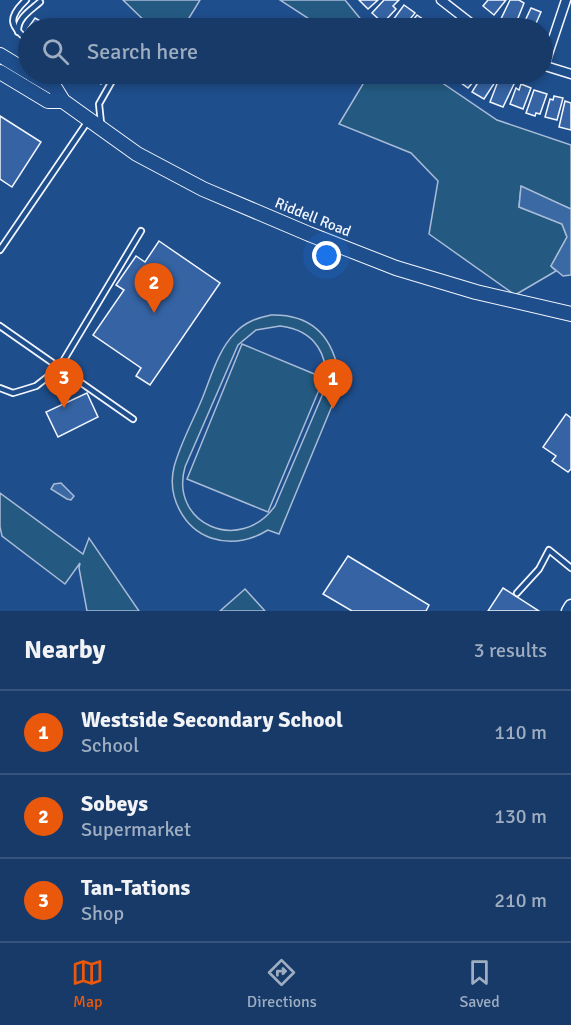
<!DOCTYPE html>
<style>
:root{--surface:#173a69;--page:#20416f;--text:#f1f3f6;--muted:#9eadc0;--line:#36547d;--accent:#ea580c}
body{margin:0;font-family:Signika,sans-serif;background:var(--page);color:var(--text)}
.you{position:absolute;left:327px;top:256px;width:21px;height:21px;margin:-15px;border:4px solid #fff;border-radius:50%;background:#1a73e8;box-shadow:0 0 0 9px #1a73e833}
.badge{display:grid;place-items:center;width:39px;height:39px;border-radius:50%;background:var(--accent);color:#fff;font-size:20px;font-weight:700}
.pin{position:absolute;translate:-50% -50px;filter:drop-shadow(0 2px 3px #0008)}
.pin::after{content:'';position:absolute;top:32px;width:21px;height:18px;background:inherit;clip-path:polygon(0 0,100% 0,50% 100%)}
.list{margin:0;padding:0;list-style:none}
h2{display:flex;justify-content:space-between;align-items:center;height:78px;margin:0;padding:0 24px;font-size:26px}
h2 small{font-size:20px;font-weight:400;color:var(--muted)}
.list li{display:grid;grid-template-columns:39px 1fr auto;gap:18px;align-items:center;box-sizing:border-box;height:84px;padding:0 24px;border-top:2px solid var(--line)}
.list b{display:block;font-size:22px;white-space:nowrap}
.list p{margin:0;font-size:20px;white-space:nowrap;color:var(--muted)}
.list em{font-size:20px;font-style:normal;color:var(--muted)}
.icon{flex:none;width:33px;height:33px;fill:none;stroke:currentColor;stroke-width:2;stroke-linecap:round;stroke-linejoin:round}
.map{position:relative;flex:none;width:571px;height:611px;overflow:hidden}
.search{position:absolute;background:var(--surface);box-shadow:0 3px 9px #0003;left:18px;right:18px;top:18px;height:66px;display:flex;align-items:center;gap:15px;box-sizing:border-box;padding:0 21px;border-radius:33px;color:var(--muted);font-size:22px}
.sheet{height:330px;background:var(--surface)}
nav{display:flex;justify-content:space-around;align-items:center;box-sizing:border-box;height:84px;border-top:2px solid var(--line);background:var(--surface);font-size:16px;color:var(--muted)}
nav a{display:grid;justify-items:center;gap:3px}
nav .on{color:var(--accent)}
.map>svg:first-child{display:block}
</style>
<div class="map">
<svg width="571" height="611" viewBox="0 0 571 611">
<rect width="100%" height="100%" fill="#1f4e8c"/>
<!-- green -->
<g fill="#245a82" stroke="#a8bbd7" stroke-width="1.5" fill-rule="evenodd">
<polygon points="123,0 200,0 183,28 152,28"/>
<polygon points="280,0 345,0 368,28 323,28"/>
<polygon points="369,74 429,74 497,120 571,145 571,209 521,187 519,207 562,224 567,237 551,266 556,271 515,295 429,234 438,181 411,153 339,124"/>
<path d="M 271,315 C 308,314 330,332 338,369 L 346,372 L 279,534 L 268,530 C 250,541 232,545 211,538 C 183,528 167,496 174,467 C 180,444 193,421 202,399 C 211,377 218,350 235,333 C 245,322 257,318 271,315 ZM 280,326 C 316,330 331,357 324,391 L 275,506 C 240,555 169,524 185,467 L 238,345 L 256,330 Z"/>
<polygon points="242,344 324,378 268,512 187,479"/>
<polygon points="0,493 83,554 89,538 139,611 87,611 79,568 80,563 65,584 2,536 0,527"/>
<polygon points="245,589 265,611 220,611"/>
</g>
<!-- water -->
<g fill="#3b69a3" stroke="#a8bbd7" stroke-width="1.5">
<polygon points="521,186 571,209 571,275 563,276 551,266 567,237 562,224 519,207"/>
<polygon points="61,483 74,496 71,500 67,499 51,489 54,484"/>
</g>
<!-- building -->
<g fill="#3563a3" stroke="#f2f6ff" stroke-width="1.5">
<polygon points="359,0 378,0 368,9"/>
<polygon points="384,0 399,0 393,6 396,9 383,23 372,13"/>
<polygon points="488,0 506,0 494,15 483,6"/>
<polygon points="510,0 519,0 524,3 514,28 500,21"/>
<polygon points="404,5 415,13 403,28 398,27 396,28 390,24"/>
<polygon points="531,8 541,12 534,28 517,28 520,21 524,23"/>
<polygon points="417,15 430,24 427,28 407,28"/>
<polygon points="35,18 52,28 28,28 28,37 24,34"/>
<polygon points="83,74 107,74 101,84"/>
<polygon points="461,74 480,74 468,88 457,80"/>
<polygon points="482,74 496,74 499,76 484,99 472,92 482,76"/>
<polygon points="500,76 515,82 503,107 490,102"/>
<polygon points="521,84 531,88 523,109 510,104 516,88 519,90"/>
<polygon points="534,90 547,94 540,114 536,113 535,116 526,113"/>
<polygon points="554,96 563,98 557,120 545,117 550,99 553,100"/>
<polygon points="565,101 571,103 571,130 559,127"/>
<polygon points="0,116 41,142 12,187 0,179"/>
<polygon points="159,241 220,283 150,385 136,376 141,368 93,335 124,290 116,285 136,256 145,262"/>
<polygon points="87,393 98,417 58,437 46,412"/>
<polygon points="566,414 571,418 571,469 568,472 552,461 556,456 543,447"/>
<polygon points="348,556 429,605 426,611 352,611 323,594"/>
<polygon points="503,588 539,611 488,611"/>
</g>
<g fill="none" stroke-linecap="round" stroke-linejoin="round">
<!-- lane casing -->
<g stroke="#f2f6ff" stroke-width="8">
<g id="lane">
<path d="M 26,0 C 8,17 9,26 28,40"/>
<polyline points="79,28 82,24"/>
<path d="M 18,32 C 17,18 31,10 40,2"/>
<polyline points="101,123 99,104 116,74"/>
<polyline points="0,250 88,121"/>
<polyline points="0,326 133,419"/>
<polyline points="0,388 13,393 23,390 36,386 59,368 141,231"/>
<polyline points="517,593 539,569 549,550 571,568"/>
</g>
</g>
<!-- street casing -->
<g stroke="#f2f6ff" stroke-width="11">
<g id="street">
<polyline points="441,0 477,28"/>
<polyline points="542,65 571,74"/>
<polyline points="544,66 566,0"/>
</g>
</g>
<!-- secondary casing -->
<g stroke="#f2f6ff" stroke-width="15">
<polyline id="secondary" points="568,611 571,606"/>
</g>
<!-- primary casing -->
<g stroke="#f2f6ff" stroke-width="16">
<g id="primary">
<polyline points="0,55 28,72"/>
<polyline points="0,72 48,101 63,101"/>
<polyline points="31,74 55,88 63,101 137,154 203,189 309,234 396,268 476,292 571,314"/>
</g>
</g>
<!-- lane -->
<use href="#lane" stroke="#1f4e8c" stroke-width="4.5"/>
<!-- street -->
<use href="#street" stroke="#1f4e8c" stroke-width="8"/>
<!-- secondary -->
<use href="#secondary" stroke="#1f4e8c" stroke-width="12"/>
<!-- primary -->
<use href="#primary" stroke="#1f4e8c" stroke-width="14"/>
</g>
<g text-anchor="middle" stroke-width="4.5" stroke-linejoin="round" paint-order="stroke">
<!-- street labels -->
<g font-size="15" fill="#f2f6ff" stroke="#1f4e8c">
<text transform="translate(313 217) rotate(22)" y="5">Riddell Road</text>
</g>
</g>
</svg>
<div class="you"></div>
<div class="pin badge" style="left:333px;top:409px">1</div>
<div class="pin badge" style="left:154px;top:313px">2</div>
<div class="pin badge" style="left:64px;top:408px">3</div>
<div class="search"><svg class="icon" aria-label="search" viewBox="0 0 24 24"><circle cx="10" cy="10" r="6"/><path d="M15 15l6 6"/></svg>Search here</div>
</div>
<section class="sheet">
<h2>Nearby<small>3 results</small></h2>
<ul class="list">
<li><span class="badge">1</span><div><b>Westside Secondary School</b><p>School</p></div><em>110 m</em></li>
<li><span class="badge">2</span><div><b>Sobeys</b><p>Supermarket</p></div><em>130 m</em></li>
<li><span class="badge">3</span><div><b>Tan-Tations</b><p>Shop</p></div><em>210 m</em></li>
</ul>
</section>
<nav>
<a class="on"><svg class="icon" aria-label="map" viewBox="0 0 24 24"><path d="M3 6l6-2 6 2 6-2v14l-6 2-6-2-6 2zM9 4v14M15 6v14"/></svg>Map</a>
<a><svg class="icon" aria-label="directions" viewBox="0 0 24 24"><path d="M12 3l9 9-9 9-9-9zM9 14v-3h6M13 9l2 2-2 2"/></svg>Directions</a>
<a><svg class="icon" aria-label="saved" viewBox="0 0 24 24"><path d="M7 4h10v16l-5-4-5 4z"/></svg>Saved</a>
</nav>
